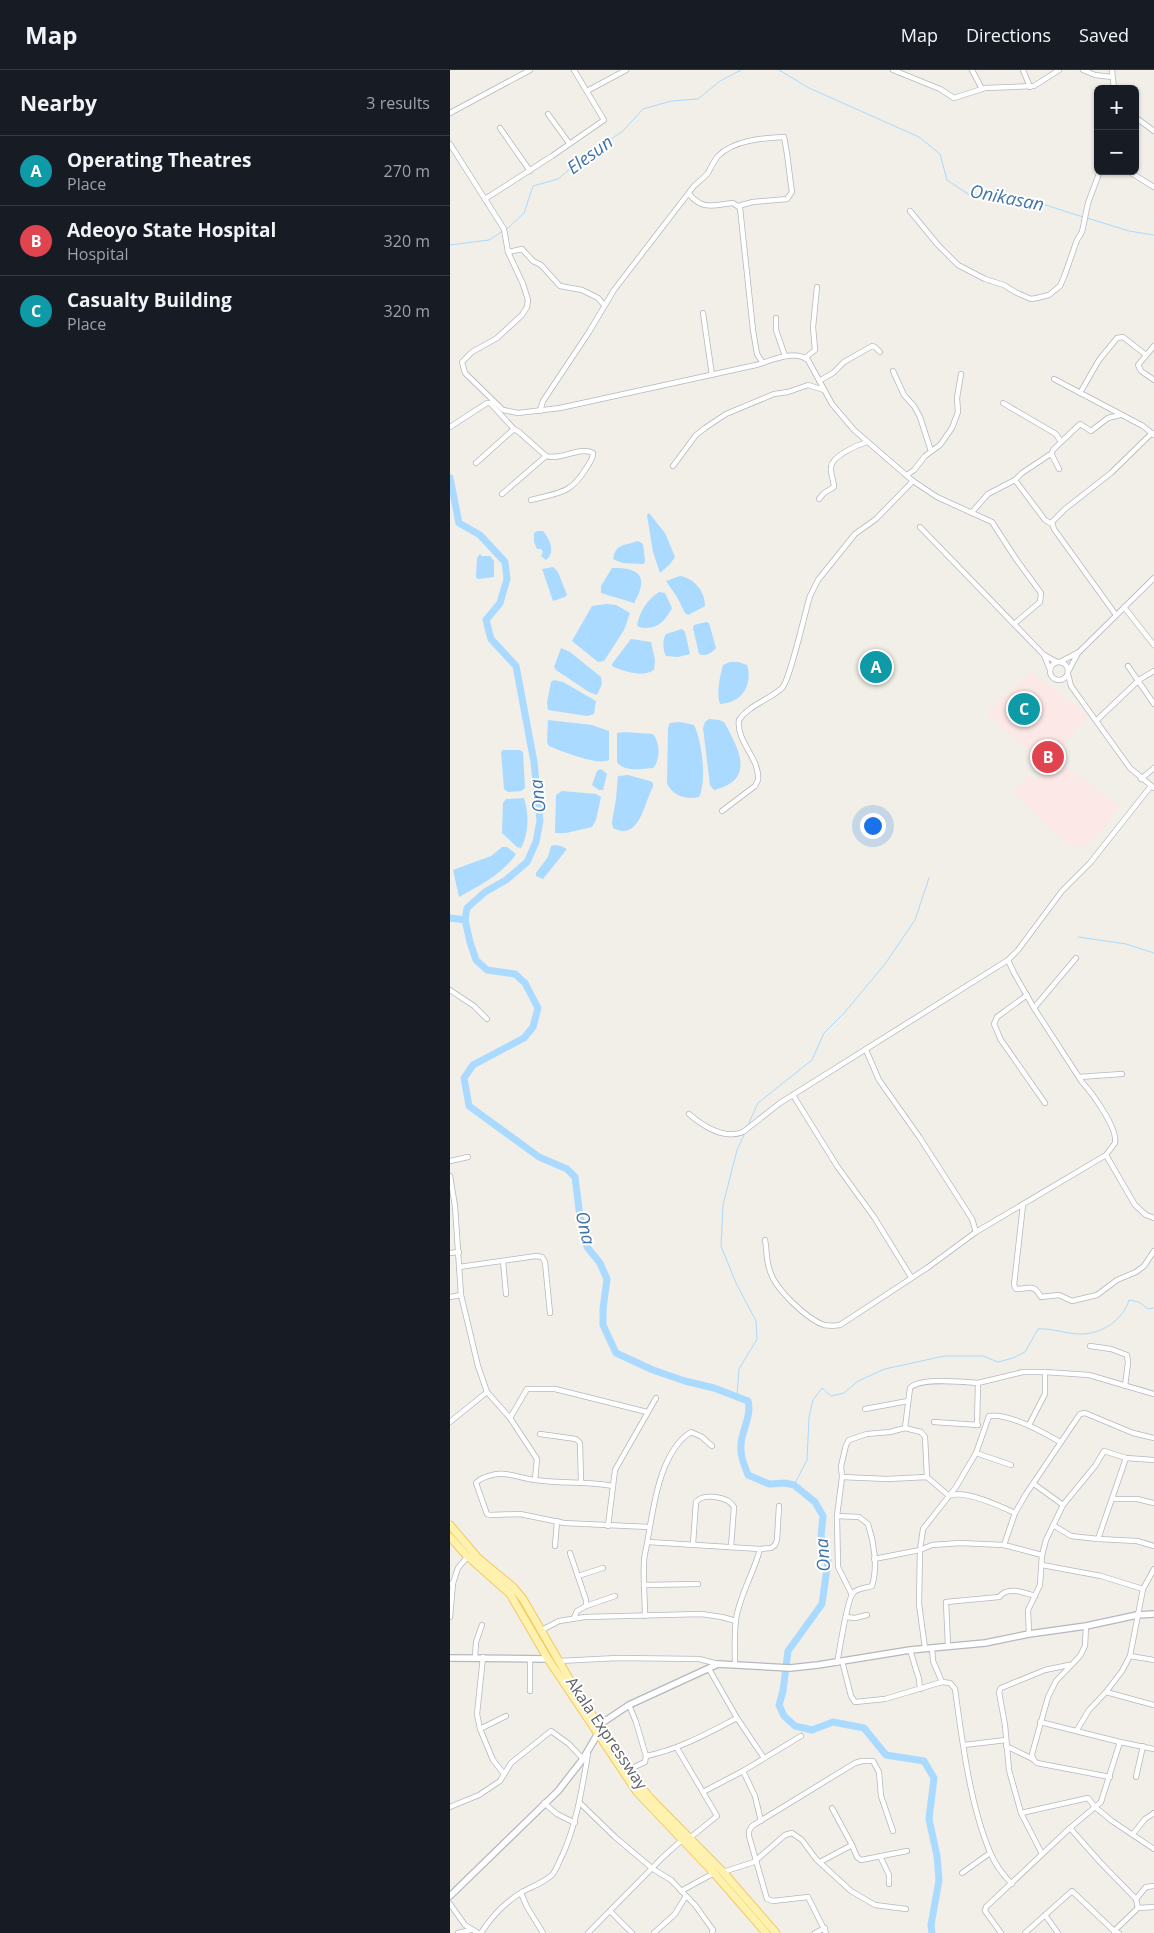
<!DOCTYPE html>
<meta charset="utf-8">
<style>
:root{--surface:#171b24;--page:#20242c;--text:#f1f3f6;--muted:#9ea1a6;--line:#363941;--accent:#7c3aed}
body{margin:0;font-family:"Open Sans",sans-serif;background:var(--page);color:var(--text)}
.controls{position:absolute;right:15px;top:15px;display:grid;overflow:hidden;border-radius:8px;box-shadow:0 1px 4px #0004}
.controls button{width:45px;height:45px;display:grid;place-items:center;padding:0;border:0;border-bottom:1px solid var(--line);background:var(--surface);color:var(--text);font:25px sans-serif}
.you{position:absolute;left:422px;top:755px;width:18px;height:18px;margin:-12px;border:4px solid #fff;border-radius:50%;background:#1a73e8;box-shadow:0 0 0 8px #1a73e833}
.badge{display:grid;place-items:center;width:32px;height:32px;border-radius:50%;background:var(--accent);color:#fff;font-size:16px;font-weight:700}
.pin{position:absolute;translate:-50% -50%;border:2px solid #fff;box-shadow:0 1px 5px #0006}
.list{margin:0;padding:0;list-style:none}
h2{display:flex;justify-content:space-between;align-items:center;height:65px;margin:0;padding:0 20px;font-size:21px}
h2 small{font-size:16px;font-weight:400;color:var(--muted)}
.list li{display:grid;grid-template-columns:32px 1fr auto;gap:15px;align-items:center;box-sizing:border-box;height:70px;padding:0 20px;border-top:1px solid var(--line)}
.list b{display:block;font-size:19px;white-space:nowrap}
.list p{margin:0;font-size:16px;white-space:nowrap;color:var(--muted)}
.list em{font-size:16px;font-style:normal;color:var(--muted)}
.map{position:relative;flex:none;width:704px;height:1863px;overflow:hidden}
header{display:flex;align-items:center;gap:30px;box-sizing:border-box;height:70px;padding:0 25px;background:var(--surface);border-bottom:1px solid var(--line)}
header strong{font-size:24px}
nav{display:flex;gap:28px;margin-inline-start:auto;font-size:18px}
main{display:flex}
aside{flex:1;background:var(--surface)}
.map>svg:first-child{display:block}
</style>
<header>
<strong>Map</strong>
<nav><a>Map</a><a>Directions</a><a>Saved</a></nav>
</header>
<main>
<aside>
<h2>Nearby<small>3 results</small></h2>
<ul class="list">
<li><span class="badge" style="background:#0f9aa8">A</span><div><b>Operating Theatres</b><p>Place</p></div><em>270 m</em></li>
<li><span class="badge" style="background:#e0444e">B</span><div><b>Adeoyo State Hospital</b><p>Hospital</p></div><em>320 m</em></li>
<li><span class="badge" style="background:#0f9aa8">C</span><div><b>Casualty Building</b><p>Place</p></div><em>320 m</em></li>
</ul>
</aside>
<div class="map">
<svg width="704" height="1863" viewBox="0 0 704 1863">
<rect width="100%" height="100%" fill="#f1efe8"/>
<!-- medical -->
<polygon fill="#fce8e6" points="581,601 638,646 607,683 616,697 669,736 653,758 636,776 623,777 607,765 563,721 580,705 590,713 590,692 570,672 536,644"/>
<!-- water -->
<g fill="#aadaff">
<polygon points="199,443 215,463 225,487 220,494 210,503 203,482 197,445"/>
<path d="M 87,461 L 93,461 C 100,469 106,483 96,490 L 91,486 L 93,482 L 91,479 L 87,479 L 84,472 L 84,463 Z"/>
<path d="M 188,471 L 193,474 L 195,490 L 194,494 L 172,493 L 163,489 C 166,473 174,476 188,471 Z"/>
<polygon points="30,484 32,486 40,486 44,491 44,507 28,509 26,507 27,488"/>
<polygon points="103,497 108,502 117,525 115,527 103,531 92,499"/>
<path d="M 162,498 C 190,497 199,507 184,533 L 151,523 L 151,516 Z"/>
<path d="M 230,506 C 244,508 255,521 255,536 L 238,545 L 235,543 L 227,527 L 216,511 Z"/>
<path d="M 209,522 L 215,523 L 222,538 C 215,552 205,561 189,557 L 187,555 C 190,541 197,530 209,522 Z"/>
<polygon points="156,534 166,535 180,543 174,560 154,591 148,592 122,571 142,536"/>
<path d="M 256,552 L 259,553 L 266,578 C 262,583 255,587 249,584 L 243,558 L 244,555 Z"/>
<path d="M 232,559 L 235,562 L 240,584 L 228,587 L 216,586 C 213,581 212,569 216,564 Z"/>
<path d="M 181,569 L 201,572 L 205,590 L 204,600 C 191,608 176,601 163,597 L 162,594 Z"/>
<polygon points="111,578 120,582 151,607 152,614 147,625 139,622 106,600 104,597"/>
<path d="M 280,592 L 288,592 L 297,595 C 303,615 292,633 270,634 C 266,624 270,606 273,595 Z"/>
<polygon points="104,610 113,612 146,631 144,644 137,646 98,640 97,633 101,612"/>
<path d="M 259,649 L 269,650 L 274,652 C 289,679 306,710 264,720 L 260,715 L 253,658 L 255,652 Z"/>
<path d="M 98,650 L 142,655 L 159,661 L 159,690 C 148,696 111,681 99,676 L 97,672 Z"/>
<path d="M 230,652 L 244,655 C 252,671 257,711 249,727 C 235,730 224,726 217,714 L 218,658 L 220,653 Z"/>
<path d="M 174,662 L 203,664 C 210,673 211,689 203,698 C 192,699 173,702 167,692 L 167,663 Z"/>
<polygon points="53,680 70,680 73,682 75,718 71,721 58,722 54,719 51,682"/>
<polygon points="151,699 157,704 153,720 149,720 142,715 147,701"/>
<path d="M 178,705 L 200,711 L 203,713 L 203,717 C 194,732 190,772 163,758 L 162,752 L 166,729 L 168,706 Z"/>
<polygon points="112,721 146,724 151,727 146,750 142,757 116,763 105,763 106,725"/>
<path d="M 74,728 C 79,744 79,763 71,778 L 67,777 L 52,763 L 53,733 L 56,729 Z"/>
<polygon points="104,775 111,776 117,779 93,809 86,806 86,803 98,787 101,776"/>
<path d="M 52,777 L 57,777 L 66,784 C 53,804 29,816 9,827 L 3,800 L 41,786 Z"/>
</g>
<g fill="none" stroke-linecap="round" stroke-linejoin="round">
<!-- stream -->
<g stroke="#aadaff" stroke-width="1">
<polyline points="329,0 359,18 469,67 490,84 497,110 518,124 586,132 633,147"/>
<polyline points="637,148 679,161 704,165"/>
<polyline points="57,159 74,143 83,116 108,109 135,86 173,61 193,39 221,31 248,29 270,11 291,0"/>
<polyline points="0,175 39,170 53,161"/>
<polyline points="628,867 676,874 704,883"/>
<polyline points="298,1055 308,1033 362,990 374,963 395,942 435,894 465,850 479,808"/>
<polyline points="287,1326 289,1299 307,1269 306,1251 286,1213 271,1176 273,1135 287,1080 295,1063"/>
<path d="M 344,1415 L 357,1390 L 359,1347 L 363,1330 L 372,1318 L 381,1326 L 394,1323 L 408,1311 L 435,1299 L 494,1286 L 533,1286 L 548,1292 L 563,1288 L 575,1282 L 588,1259 C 602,1258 616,1264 631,1264 C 652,1264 673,1250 679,1230 L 689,1232 L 698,1239 L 704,1238"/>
</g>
<!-- river -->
<g stroke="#aadaff" stroke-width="7">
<path d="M 0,408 L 9,453 L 30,465 L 55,492 L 57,509 L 50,533 L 36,550 L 41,569 L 66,596 L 84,692 L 90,751 L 86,772 L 77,792 L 56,810 L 35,822 L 17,838 L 15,850 L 20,872 L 26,890 L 37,900 L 65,904 L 75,913 L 88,938 L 83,957 L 74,968 L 23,995 L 14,1008 L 19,1036 L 89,1087 L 117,1099 L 125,1107 L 130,1147 L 137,1177 L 150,1193 L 157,1209 L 153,1239 L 153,1255 L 166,1283 L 203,1300 L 235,1311 L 264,1318 L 298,1331 C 302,1345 292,1360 291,1374 C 290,1386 294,1394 298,1405 L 319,1414 L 335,1413 L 344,1415 L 365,1432 L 373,1446 L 371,1466 L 378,1491 L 372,1534 L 338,1581 L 333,1621 L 329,1635 L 334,1646 L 345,1656 L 362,1660 L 383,1652 L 414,1658 L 436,1685 L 474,1691 L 484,1708 L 479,1749 L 487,1786 L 489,1810 L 481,1855 L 482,1863"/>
<polyline points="0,848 15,850"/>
</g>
<!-- minor casing -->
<g stroke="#b5b8bc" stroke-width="6">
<g id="minor">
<polyline points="443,0 490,19 504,28 535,18 584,16 609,0"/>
<polyline points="522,0 532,19"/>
<polyline points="573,0 580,17"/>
<polyline points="633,0 645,5 662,7"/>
<polyline points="662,0 664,19"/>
<polyline points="137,21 176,0"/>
<polyline points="0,43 80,0"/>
<polyline points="98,44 119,73"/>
<polyline points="685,47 704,61"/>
<polyline points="50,58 80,101"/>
<path d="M 0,74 L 54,159 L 58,182 L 73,214 L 78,230 L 77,237 L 72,245 L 47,268 L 22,282 L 12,292 L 15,303 L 53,340 L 68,343 L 110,338 L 306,295 C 321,291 344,279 358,290 L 382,334 L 404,360 L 463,411 L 487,427 L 542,452 L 566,489 L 591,523 L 590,532 L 564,554"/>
<polyline points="678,101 704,117"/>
<path d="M 239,124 C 253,141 264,135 283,133 L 290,138 L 303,260 L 307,284 L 313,293"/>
<polyline points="35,129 102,86 154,50 124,0"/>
<polyline points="460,141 488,175 508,195 535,209 554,215 565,222 581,229 587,228 599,225 610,216 614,207 627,170 632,162 638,133 650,101"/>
<polyline points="58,182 72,179 83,191 91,195 110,216 132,220 148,228 154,235"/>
<polyline points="253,243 262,305"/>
<polyline points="326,248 326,260 335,286"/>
<polyline points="704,276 688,295 691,301 704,310"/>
<polyline points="355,288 365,280 363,257 367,217"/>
<polyline points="443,301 454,325 464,336 470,347 481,381"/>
<polyline points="604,309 693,356 704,365"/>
<polyline points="369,311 383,303 394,292 422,276 425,277 430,282"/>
<polyline points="630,323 649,290 667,268 673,267 696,285"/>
<polyline points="553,333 606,364 611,372 603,380 601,385"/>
<path d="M 90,341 L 93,331 L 139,262 L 164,220 L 244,116 C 248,112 254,108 258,103 C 261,97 264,91 268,86 C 284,70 313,68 334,67 C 338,85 339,103 342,122 L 337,129 L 303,132 L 288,136"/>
<path d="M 0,357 L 37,333 L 40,333 L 64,359 L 69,362 L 96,386 C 110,391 129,376 143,383 C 143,389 140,392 137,397 C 120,425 110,422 81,430"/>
<polyline points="611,372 630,354 641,361 658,348 670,345"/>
<polyline points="26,393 64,359"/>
<polyline points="223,396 246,365 255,358 276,344 324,324 338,322 358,315 374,320"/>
<polyline points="457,405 464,400 475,386 490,375 502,358 508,342 507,328 511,304"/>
<polyline points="565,410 595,450 602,454"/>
<polyline points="52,424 96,386"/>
<path d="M 369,429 L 374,423 L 384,417 C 384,410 380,404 381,397 C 382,386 407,375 417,372"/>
<polyline points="522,442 538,424 565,410 572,403 599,385 602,385 609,399"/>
<polyline points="470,457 594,585 607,592"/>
<polyline points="674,537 704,575"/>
<polyline points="666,545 604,459 602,452 615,439 661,403 702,363"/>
<polyline points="594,585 600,600"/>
<circle cx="609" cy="601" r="9"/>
<polyline points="610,592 629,582 704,508"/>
<polyline points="678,596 704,634"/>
<polyline points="619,600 628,583"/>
<polyline points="618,604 621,616 680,698 704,718"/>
<polyline points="647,650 689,610 704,601"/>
<polyline points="691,709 704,698"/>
<path d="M 272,741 L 305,716 L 308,710 C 310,688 286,672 289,650 C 299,635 319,630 332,618 C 340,610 355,542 360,526 L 368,510 L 405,464 L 426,449 L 463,411"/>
<polyline points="0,920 24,936 37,949"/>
<polyline points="577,925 547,947 544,954 551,970 595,1033"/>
<polyline points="584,938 626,888"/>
<polyline points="416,980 429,1010 470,1068 522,1149 526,1162"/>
<polyline points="629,1007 672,1004"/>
<polyline points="343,1025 387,1096 424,1147 461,1207"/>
<path d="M 239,1044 C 253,1056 273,1070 293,1062 L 330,1033 L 558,890 L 568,880 L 612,821 L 640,793 L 701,716"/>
<polyline points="656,1085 685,1135 696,1145 704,1148"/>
<polyline points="0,1091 18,1087"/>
<polyline points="0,1106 5,1136 11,1225 28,1296 37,1322 60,1348 87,1389 85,1410"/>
<path d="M 573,1135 L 564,1215 L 566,1219 C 580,1219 583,1213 591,1227 L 609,1225 L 622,1231 L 647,1225 L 667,1210 L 686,1202 L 694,1196 L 704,1181"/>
<path d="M 315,1170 C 317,1180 316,1191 320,1201 C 325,1219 357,1249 374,1255 C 380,1256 384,1256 390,1255 L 477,1198 L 526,1162 L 656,1085 L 665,1073 C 668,1058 642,1023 632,1012 L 584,938 L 564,903 L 558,890"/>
<polyline points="0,1183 9,1182"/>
<polyline points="53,1191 56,1224"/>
<polyline points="9,1197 86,1186 92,1187 95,1192 100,1243"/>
<polyline points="0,1227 11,1225"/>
<polyline points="640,1276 661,1279 677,1285 678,1293 675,1316"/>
<polyline points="528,1313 573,1302 595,1302 639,1305 704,1324"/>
<polyline points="415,1339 458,1331"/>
<polyline points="60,1348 77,1319 105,1319 197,1342"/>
<polyline points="0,1352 37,1322"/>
<polyline points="484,1352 528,1355"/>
<polyline points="579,1355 595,1324 595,1302"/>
<path d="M 455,1358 L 460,1318 C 470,1307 513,1312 528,1313 L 527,1355"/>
<polyline points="90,1364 126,1369 130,1373 131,1412"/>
<polyline points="526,1383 561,1395"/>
<path d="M 392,1407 L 437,1409 L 477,1407 L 499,1426 C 514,1419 550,1436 565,1443"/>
<polyline points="584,1414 613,1435"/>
<path d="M 163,1416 C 137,1411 111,1414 85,1410 C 75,1409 65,1405 54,1404 C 46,1403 31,1407 26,1413 L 37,1444 L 40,1445 L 70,1444 L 114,1453 L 199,1457"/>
<polyline points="662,1429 687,1429 704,1433"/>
<polyline points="387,1446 388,1497 402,1525"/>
<polyline points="603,1455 621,1466 648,1469 687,1471 704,1476"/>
<polyline points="158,1456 165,1400 206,1328"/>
<polyline points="648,1469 676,1388"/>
<path d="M 198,1472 L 310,1479 C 304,1503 289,1526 286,1550 C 284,1564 285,1580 285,1594"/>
<path d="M 243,1474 L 246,1432 C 253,1423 278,1426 284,1437 L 281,1477"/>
<polyline points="554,1475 565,1443 576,1424 630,1344 635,1343 683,1363 704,1368"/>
<polyline points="105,1476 107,1451"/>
<polyline points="310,1479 321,1478 325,1475 327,1470 329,1436"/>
<polyline points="120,1483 136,1530 136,1536 127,1541 124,1548"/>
<polyline points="424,1489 470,1480 482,1475 510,1473 554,1475 592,1485"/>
<polyline points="592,1495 651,1506 693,1519"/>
<polyline points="128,1506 153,1498"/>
<polyline points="3,1513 8,1498 18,1486"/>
<polyline points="0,1514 3,1513 0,1547"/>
<polyline points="194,1515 248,1514"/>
<polyline points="136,1536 165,1526"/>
<path d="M 195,1546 C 195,1529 193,1510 194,1492 C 194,1486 196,1480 197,1474 C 203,1440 209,1382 241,1362 L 252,1367 L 262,1376"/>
<polyline points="396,1547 405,1548 417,1545"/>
<polyline points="636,1556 635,1576 630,1586 606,1611 598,1627 582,1684 583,1689 587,1693 660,1707"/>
<polyline points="90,1561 109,1551 135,1547 251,1544 272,1547 286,1551"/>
<polyline points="579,1564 578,1540 590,1515 592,1485 596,1470 613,1435 645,1396 654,1381 676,1388 704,1390"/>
<path d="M 498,1576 L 496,1532 L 549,1527 C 558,1516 573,1522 585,1526"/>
<path d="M 475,1578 L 469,1534 L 470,1480 L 473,1459 L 506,1417 L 526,1383 L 539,1346 C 558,1343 593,1362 610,1372"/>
<path d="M 482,1578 L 483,1591 L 492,1612 L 500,1613 L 505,1619 C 512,1670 520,1735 540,1782 C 545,1794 553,1805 562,1814"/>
<polyline points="460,1580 469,1609 470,1619"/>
<polyline points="680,1586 704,1590"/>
<polyline points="25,1587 26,1572 32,1555"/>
<polyline points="109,1591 168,1588 249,1589 268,1594"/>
<polyline points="392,1591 401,1626 405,1632 435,1629 492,1612"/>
<path d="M 387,1593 C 390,1580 396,1532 403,1523 C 407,1518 416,1518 422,1516 C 428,1497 424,1472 418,1454 L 409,1447 L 387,1446 L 392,1407 L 391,1396 L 396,1375 L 399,1370 L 417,1364 L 440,1362 L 455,1358 L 471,1362 L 475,1367 L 477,1407"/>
<polyline points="259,1599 287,1648 314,1688"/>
<polyline points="80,1621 80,1589"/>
<polyline points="656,1622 704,1635"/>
<path d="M 179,1635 L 186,1652 L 196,1686 C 230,1679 258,1663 287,1648"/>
<polyline points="590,1652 670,1672 704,1679"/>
<polyline points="30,1659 27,1644 33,1587"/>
<polyline points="627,1660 639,1640 656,1622 672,1601 680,1586 693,1519 704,1499"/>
<polyline points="514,1675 556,1670"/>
<polyline points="556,1676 583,1689"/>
<polyline points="227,1678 267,1746 241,1767"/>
<polyline points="178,1700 195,1692 196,1686"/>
<polyline points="293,1701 305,1726 311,1751"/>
<polyline points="54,1704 43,1690 30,1659 56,1646"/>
<polyline points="686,1707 693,1676"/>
<polyline points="253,1722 293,1701 351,1666"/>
<polyline points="94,1733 107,1744 125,1753"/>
<polyline points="130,1733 165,1767 203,1799 221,1810 245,1835 263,1860 262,1863"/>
<polyline points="0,1737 29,1725 50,1711 61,1693 101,1661 119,1674 133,1689"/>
<polyline points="382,1738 402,1775"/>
<polyline points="571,1743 638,1728 645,1737 662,1751 704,1779"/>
<polyline points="620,1758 650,1792 686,1829 688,1838"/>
<polyline points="683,1764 695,1749 704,1743"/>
<polyline points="592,1784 571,1743 559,1700 555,1655 549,1622 551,1618 595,1600 619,1595"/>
<polyline points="430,1786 439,1805 439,1814"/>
<polyline points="370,1792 402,1775 407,1787 411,1790 457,1781"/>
<polyline points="273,1802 304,1792 335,1765 342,1763 352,1770 366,1789 401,1821 425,1835 456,1839"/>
<polyline points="512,1803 540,1783"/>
<polyline points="231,1821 264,1803"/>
<polyline points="71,1823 77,1837 93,1863"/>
<polyline points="686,1829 696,1817 704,1816"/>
<polyline points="0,1834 15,1855 28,1863"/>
<polyline points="160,1841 182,1863"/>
<polyline points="595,1845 608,1863"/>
<polyline points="664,1861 688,1838 704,1837"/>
<polyline points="8,1863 21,1860"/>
<path d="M 31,1863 C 42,1846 54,1833 72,1822 C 81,1817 93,1813 102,1805 C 107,1799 109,1791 113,1784 C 127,1752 132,1718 138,1684"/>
<polyline points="138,1863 213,1787 232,1770"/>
<polyline points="204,1863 225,1844 236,1826"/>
<polyline points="365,1863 375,1858"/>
<polyline points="376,1863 358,1827 323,1831 317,1829 299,1766 299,1761 302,1756 405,1693 412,1691 423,1691 429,1702 431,1726 443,1761"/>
<polyline points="551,1863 535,1841 536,1837 620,1758 651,1732 670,1672"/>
<polyline points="575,1863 622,1821 664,1861 669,1863"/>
</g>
</g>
<!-- tertiary casing -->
<g stroke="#b5b8bc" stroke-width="8">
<g id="tertiary">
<polyline points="0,1588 98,1589"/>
<polyline points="149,1655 179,1635 268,1594 340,1598 368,1595 460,1580 535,1573 579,1564 636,1556 687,1545 704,1544"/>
<polyline points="0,1826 108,1721 133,1689 147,1665"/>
</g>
</g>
<!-- primary casing -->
<g stroke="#f2c960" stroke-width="9">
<g id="primary">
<polyline points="0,1455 28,1488 63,1517 73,1529 121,1612 182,1706 201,1729 273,1802 326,1863"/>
<polyline points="0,1467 16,1485 60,1524 98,1589 187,1722 264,1803 316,1863"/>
</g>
</g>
<!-- minor -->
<use href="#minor" stroke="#fff" stroke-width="4.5"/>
<!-- tertiary -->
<use href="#tertiary" stroke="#fff" stroke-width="5.5"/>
<!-- primary -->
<use href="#primary" stroke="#fff2af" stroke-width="7"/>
</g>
<g text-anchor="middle" stroke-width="4" stroke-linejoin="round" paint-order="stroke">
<!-- street labels -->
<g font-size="16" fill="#5f6368" stroke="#fff">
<text transform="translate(157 1663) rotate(56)" y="6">Akala Expressway</text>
</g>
<!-- water labels -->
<g font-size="18" font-style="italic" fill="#4174aa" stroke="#fff">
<text transform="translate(140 85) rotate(-36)" y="6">Elesun</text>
<text transform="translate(557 128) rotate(11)" y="6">Onikasan</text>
<text transform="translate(88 726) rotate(-96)" y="6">Ona</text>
<text transform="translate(135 1158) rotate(77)" y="6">Ona</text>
<text transform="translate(373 1485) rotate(-94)" y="6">Ona</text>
</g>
</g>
</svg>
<div class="controls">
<button>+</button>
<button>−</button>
</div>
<div class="you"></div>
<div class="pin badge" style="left:426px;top:597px;background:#0f9aa8">A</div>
<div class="pin badge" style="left:598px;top:687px;background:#e0444e">B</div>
<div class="pin badge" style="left:574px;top:639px;background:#0f9aa8">C</div>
</div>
</main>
